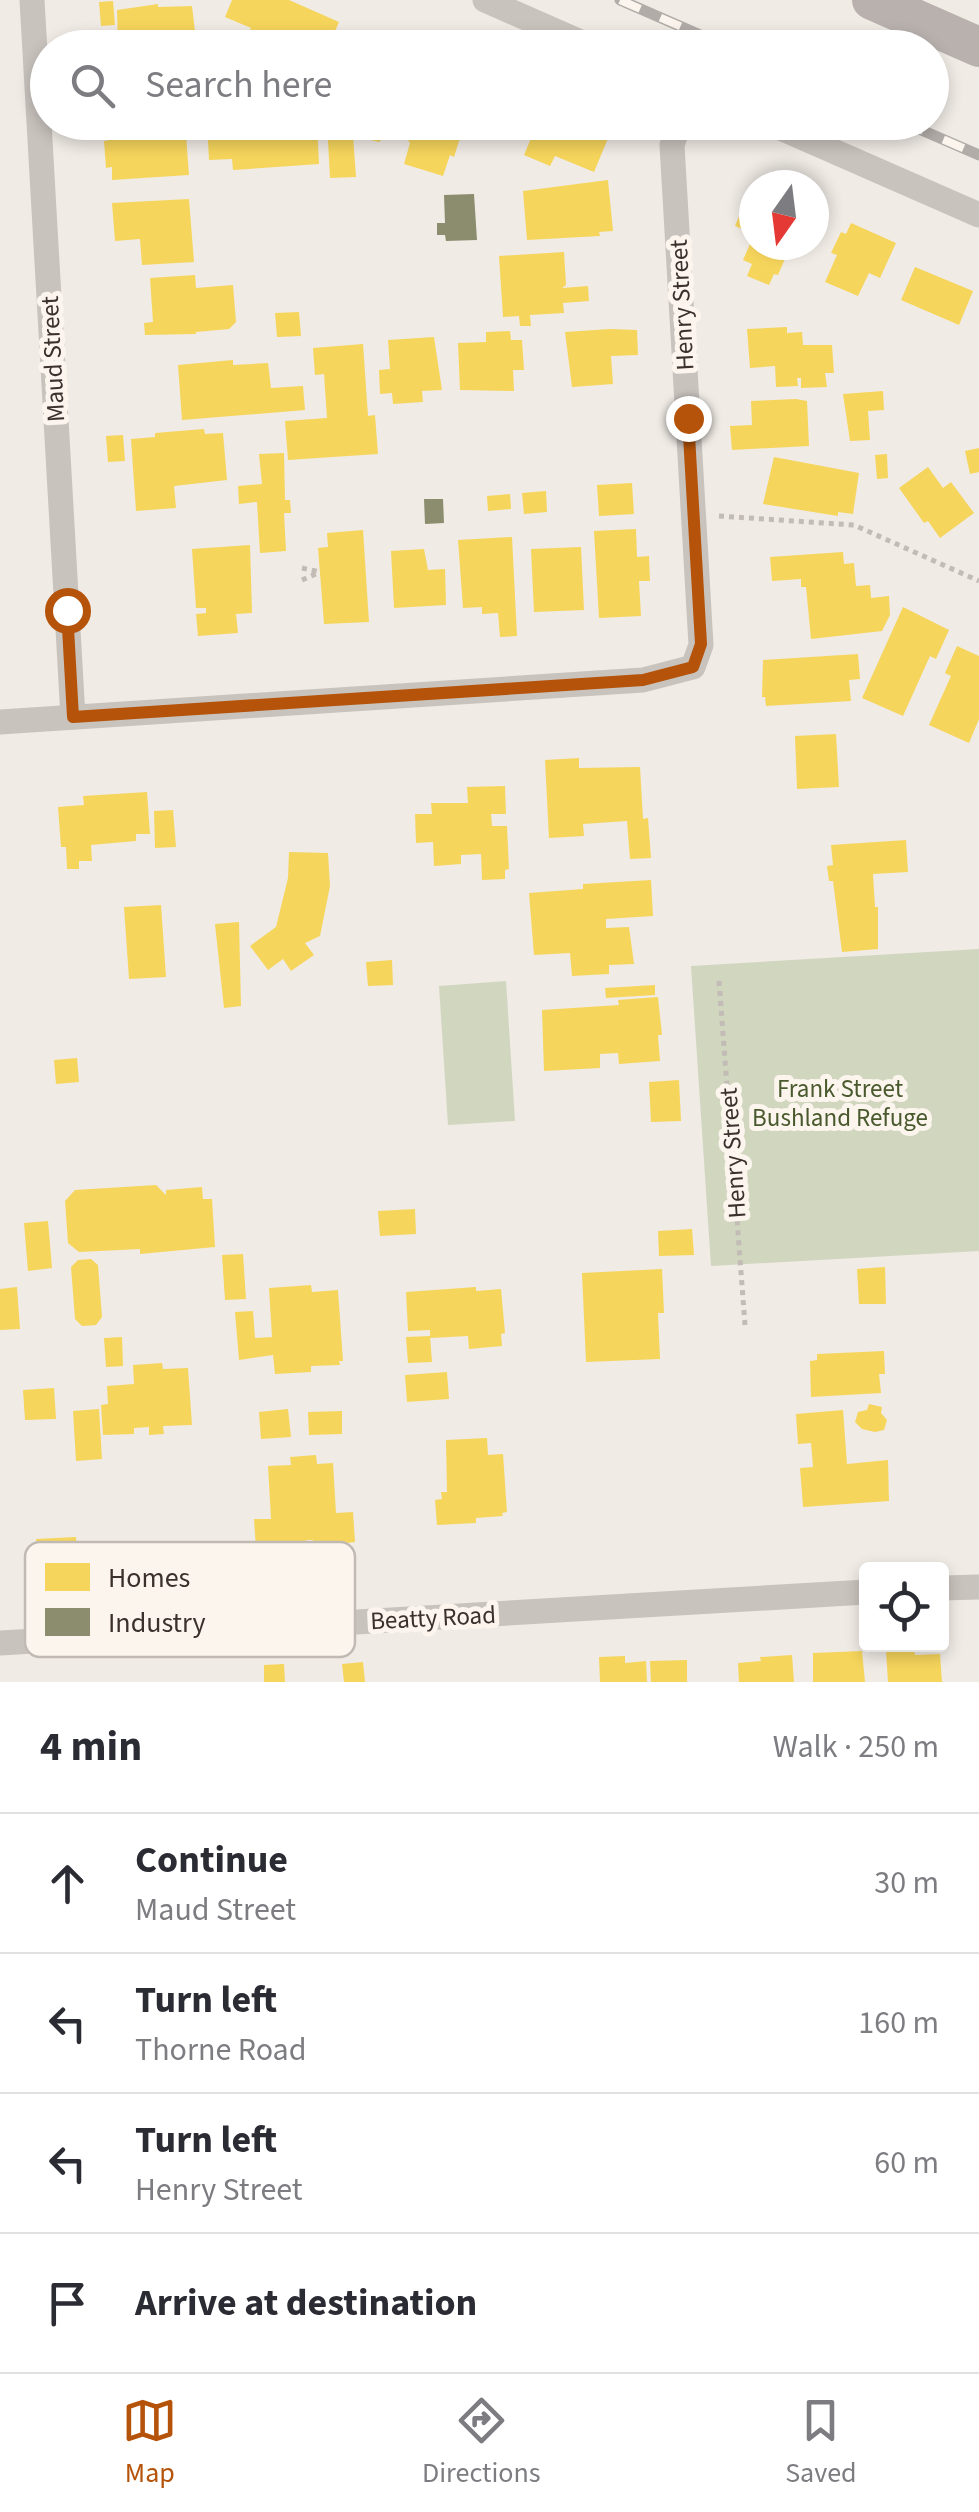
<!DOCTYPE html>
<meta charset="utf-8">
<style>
:root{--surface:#fff;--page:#f2f2f3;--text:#2b2b33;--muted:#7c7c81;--line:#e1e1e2;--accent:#b45309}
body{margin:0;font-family:"Source Sans 3",sans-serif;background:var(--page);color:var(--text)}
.controls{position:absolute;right:30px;bottom:30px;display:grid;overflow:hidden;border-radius:10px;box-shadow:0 5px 15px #0003}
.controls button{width:90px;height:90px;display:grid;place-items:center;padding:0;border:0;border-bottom:2px solid var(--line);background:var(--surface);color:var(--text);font:50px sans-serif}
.compass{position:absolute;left:739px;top:170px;width:90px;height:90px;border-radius:50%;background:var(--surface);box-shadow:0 5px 15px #0003;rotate:194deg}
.stop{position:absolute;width:30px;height:30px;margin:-22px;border:8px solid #b45309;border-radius:50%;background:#fff}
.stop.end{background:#b45309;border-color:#fff;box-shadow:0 2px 10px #0008}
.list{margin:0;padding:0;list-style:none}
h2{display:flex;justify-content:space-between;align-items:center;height:130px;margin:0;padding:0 40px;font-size:42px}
h2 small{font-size:32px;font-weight:400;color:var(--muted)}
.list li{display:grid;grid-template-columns:65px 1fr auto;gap:30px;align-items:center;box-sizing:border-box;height:140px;padding:0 40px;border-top:2px solid var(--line)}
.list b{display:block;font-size:38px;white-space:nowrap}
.list p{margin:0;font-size:32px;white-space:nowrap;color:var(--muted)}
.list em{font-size:32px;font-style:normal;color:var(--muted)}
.icon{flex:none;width:55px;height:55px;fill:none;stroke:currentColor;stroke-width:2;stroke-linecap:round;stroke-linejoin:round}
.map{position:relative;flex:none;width:979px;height:1682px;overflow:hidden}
.search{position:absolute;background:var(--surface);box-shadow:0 5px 15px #0003;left:30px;right:30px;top:30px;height:110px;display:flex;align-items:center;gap:25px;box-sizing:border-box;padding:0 35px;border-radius:55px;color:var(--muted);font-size:38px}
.sheet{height:690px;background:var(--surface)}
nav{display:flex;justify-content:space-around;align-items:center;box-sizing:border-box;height:140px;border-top:2px solid var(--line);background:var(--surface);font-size:28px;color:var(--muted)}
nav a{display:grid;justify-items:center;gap:5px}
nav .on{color:var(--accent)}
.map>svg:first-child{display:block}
</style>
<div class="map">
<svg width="979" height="1682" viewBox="0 0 979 1682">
<rect width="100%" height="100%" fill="#f0ebe5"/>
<!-- green -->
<g fill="#d1d6bf">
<polygon points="979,949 979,1251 711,1266 691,966"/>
<polygon points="506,981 515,1121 448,1125 439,986"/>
</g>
<!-- homes -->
<g fill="#f6d55c">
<polygon points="232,0 289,0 339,22 328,48 307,42 305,48 265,48 246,40 251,28 225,17"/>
<polygon points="113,1 115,25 101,26 99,2"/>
<polygon points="158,4 158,7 192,6 197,48 118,48 117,10"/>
<polygon points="108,122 185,122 189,175 112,180 112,167 106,168 104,141 110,140"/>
<polygon points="207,122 317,122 319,164 233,170 232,159 209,160"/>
<polygon points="327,122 352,122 356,177 330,178"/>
<polygon points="367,122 465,122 454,157 450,155 443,176 404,164 410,143 408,140 388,134 379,142 371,140"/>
<polygon points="538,122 612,122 608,130 611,131 594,172 555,156 550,166 524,155"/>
<polygon points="608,180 613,231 599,232 600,236 527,240 523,191"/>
<polygon points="749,192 754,194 754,234 735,226"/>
<polygon points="189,199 194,262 142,265 140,239 115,241 112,203"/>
<polygon points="851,223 896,243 880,278 869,273 858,296 825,282 837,255 831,253 841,232 846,234"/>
<polygon points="754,235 754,245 791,245 778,275 774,274 769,285 747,276 752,264 743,260"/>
<polygon points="564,252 566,285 562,288 588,286 589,301 563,303 564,313 530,315 531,326 520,326 519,316 503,317 499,256"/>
<polygon points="915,267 973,291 959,325 901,300"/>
<polygon points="195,275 196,288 233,285 236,322 229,329 196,332 196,334 145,335 144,323 153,322 150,278"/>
<polygon points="299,312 301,336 277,337 275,313"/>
<polygon points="787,327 787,333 802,332 803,345 832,345 834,373 825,373 827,387 801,388 801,378 797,378 798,386 776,387 775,366 750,368 747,329"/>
<polygon points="610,329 637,330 638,355 611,356 613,384 572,387 565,332"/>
<polygon points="510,331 511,340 522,340 524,370 513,370 514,391 460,390 458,343 486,342 486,332"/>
<polygon points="434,337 442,390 422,391 423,402 393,404 392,393 380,394 379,370 390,369 388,340"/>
<polygon points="363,344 368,416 375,415 378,454 288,460 285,421 327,418 324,374 315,375 313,348"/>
<polygon points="233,360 233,365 268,363 271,388 303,386 305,410 182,420 178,365"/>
<polygon points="883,391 884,410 868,411 870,440 850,441 843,394"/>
<polygon points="796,399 807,401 809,446 732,450 730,426 752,425 751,401"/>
<polygon points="204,429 205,434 223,433 227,480 174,486 176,508 136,511 131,439 155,437 155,433"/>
<polygon points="123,435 125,461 108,462 106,436"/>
<polygon points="979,448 979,472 970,474 965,451"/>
<polygon points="284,453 285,500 290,500 291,513 284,513 286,551 260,553 257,502 239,504 238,486 262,484 259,454"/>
<polygon points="887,454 888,478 877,479 875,455"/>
<polygon points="774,457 859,473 853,514 838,512 838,516 763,504"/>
<polygon points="928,467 943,488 951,482 974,513 940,538 928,521 924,523 899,488"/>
<polygon points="632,483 634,514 599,516 597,485"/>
<polygon points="546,491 547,512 524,514 522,493"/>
<polygon points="510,494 511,509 488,511 487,496"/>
<polygon points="636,529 637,557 649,556 650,581 639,581 641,616 599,618 594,531"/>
<polygon points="363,530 369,622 324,624 318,548 328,547 327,533"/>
<polygon points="512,537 517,636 500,637 498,613 482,614 482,607 463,608 458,540"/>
<polygon points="250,545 252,613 236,614 238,633 198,636 196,614 206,613 206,608 196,608 192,549"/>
<polygon points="581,547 584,610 534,612 531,549"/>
<polygon points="424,549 428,570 445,569 446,605 394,608 391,551"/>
<polygon points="843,552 844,564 854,563 856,586 870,585 871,598 889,596 890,615 882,631 811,639 806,587 801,587 801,579 772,581 770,557"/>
<polygon points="903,607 949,630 936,659 930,656 903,716 862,698"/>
<polygon points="957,646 979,656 979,719 969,743 929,725 951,676 945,673"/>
<polygon points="858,654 860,679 849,680 851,701 766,706 765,697 762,697 763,660"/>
<polygon points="836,734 839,787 797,789 795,736"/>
<polygon points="579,758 579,768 640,767 643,819 648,818 651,858 630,859 627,821 583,824 584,836 549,838 545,760"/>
<polygon points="505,786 506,814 491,814 492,826 507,826 509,869 505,870 505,879 482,880 481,854 461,855 461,864 434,866 433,842 416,843 415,814 432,814 431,803 468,803 467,787"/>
<polygon points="147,792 150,834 136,834 136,841 91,845 92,861 79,861 79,869 67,869 66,847 61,847 58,807 84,805 83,796"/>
<polygon points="173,810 176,847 155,848 154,811"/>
<polygon points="906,840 908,872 873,874 875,907 878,907 878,949 842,952 833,881 829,881 827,866 833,865 831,845"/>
<polygon points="289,852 328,853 330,886 320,936 305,943 314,955 291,971 283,959 268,970 250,946 276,927 288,878"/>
<polygon points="651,880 653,916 606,919 606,928 629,927 634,964 609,965 609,974 572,976 570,953 534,955 529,893 583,889 583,884"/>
<polygon points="161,905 166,977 129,979 124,907"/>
<polygon points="239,922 241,1006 224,1008 215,924"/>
<polygon points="392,960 393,985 368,986 366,962"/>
<polygon points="655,985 655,995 606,998 605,988"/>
<polygon points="658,997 662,1035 658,1035 660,1061 619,1064 618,1053 600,1054 600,1068 544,1071 542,1010 619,1005 618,1000"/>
<polygon points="77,1058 79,1082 56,1084 54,1060"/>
<polygon points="679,1080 681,1121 651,1122 649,1082"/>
<polygon points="156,1185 166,1195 166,1190 202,1187 203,1199 212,1199 215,1247 140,1254 140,1249 79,1252 68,1243 65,1201 75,1190"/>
<polygon points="415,1209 416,1234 380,1236 378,1211"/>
<polygon points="48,1221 52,1268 28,1271 24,1223"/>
<polygon points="692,1229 694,1255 659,1256 658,1231"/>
<polygon points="243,1254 246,1299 225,1300 222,1255"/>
<polygon points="91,1259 98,1265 102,1317 96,1325 82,1326 75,1319 71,1267 78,1260"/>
<polygon points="885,1267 886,1304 859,1304 857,1269"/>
<polygon points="662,1269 664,1313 658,1313 660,1359 586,1362 582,1273"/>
<polygon points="311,1285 312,1292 338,1290 343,1361 339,1361 340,1365 311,1366 311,1372 275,1374 273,1355 239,1360 235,1312 253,1311 255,1338 272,1337 269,1288"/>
<polygon points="17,1287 20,1329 0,1330 0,1289"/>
<polygon points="476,1287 476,1291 501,1289 505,1333 501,1334 502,1346 469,1349 468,1336 430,1338 430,1330 408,1331 406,1292"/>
<polygon points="430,1336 432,1362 408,1363 406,1337"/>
<polygon points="122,1337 123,1366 106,1367 104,1338"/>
<polygon points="884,1351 885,1374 879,1374 881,1393 811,1397 810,1361 817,1360 817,1354"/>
<polygon points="162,1363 163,1369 188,1368 192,1425 163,1426 164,1434 149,1435 149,1427 134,1428 134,1434 103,1435 101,1405 108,1404 107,1386 134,1384 133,1365"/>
<polygon points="447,1372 449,1399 407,1402 405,1375"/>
<polygon points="54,1388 56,1419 25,1420 23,1390"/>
<polygon points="869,1404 882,1407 881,1413 887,1420 884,1430 875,1432 862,1429 855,1422 858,1412 867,1410"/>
<polygon points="99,1409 102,1459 76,1461 73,1411"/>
<polygon points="288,1409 291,1437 261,1439 259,1412"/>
<polygon points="843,1410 847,1464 888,1460 889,1501 803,1507 800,1468 813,1467 811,1443 798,1444 796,1414"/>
<polygon points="342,1411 342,1434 309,1435 308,1412"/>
<polygon points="487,1438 488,1455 503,1454 507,1512 502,1513 503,1516 476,1518 476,1523 437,1525 435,1500 442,1499 441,1492 447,1492 446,1440"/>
<polygon points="316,1455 317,1464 333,1463 336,1513 353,1512 355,1542 313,1547 313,1540 306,1540 306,1550 273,1552 273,1548 256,1549 254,1519 271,1519 268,1466 291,1465 290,1457"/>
<polygon points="76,1537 80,1586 40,1588 36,1539"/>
<polygon points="914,1648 915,1655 940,1654 942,1682 888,1682 886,1650"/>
<polygon points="862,1651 865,1682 813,1682 813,1653"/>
<polygon points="792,1655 794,1682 739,1682 738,1663 761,1661 760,1657"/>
<polygon points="625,1656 625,1663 646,1661 647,1682 600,1682 599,1657"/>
<polygon points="687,1660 687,1682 651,1682 650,1661"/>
<polygon points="363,1662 365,1682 344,1682 342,1664"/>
<polygon points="284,1664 285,1682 264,1682 264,1665"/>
</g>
<!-- industry -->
<g fill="#8c8c6e">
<polygon points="474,194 477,240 446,241 445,235 437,235 437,223 445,223 444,195"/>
<polygon points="424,499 443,499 444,523 425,524"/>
</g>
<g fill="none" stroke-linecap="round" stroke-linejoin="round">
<!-- path -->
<g stroke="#c2bbb6" stroke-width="5" stroke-dasharray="5 5" stroke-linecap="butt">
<polyline points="719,516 854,525 979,581"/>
<polyline points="302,568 320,572"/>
<polyline points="302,580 318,573"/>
<polyline points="719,981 745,1325"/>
</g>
<!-- minor -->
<g stroke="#c9c3be" stroke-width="25">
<polyline points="32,0 73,717"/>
<polyline points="485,0 594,48"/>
<polyline points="767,122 979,215"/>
<polyline points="0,722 643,680 693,667 701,645 672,145 680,122"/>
<polyline points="942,1588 979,1587"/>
<polyline points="0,1643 866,1592"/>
</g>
<!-- primary -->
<polyline stroke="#b8b1ad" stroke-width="40" points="872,0 979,47"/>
<!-- rail casing -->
<g stroke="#b1aca8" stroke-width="11">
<g id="rail">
<polyline points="620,0 730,48"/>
<polyline points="903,122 979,155"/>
</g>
</g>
<!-- rail -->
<use href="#rail" stroke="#fbf5ee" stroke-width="8" stroke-dasharray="22" stroke-linecap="butt"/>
</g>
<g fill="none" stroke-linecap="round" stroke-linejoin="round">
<!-- route -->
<polyline stroke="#b45309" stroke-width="12" points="67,610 73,717 643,680 693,667 701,644 688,418"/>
</g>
<g text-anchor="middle" stroke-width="10" stroke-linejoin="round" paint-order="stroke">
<!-- street labels -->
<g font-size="25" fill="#3b302b" stroke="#fbf5ee">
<text transform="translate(681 305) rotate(-93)" y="9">Henry Street</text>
<text transform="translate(52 359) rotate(-93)" y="9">Maud Street</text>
<text transform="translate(732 1153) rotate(-94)" y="9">Henry Street</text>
<text transform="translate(433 1617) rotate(-3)" y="9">Beatty Road</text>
</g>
<!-- park labels -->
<g font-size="25" fill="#4a5a2e" stroke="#fbf5ee">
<text x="840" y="1097">Frank Street<tspan x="840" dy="29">Bushland Refuge</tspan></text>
</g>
</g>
<!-- legend -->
<rect x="25" y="1542" width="330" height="115" rx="15" fill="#fbf5ee" stroke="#c1bab4" stroke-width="2.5"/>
<rect x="45" y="1563" width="45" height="28" fill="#f6d55c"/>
<rect x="45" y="1608" width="45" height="28" fill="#8c8c6e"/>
<g font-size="28" fill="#3b302b">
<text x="108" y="1587">Homes</text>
<text x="108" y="1632">Industry</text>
</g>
</svg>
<div class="controls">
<button><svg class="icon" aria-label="locate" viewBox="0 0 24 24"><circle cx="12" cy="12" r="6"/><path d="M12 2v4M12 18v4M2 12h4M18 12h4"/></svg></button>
</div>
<svg class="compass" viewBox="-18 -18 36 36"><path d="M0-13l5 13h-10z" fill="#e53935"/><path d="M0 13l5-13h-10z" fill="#7c7c81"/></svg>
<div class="stop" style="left:67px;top:610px"></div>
<div class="stop end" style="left:688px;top:418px"></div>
<div class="search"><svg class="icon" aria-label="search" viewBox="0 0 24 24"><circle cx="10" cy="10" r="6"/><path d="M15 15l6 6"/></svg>Search here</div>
</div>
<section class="sheet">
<h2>4 min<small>Walk · 250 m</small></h2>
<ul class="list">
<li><svg class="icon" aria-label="ahead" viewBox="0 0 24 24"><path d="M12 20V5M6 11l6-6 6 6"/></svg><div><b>Continue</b><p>Maud Street</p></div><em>30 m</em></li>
<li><svg class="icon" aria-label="left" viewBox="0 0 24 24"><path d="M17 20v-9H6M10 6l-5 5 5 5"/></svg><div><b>Turn left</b><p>Thorne Road</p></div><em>160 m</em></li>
<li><svg class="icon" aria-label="left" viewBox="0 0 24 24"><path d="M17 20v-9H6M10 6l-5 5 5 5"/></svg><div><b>Turn left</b><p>Henry Street</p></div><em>60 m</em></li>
<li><svg class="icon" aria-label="arrive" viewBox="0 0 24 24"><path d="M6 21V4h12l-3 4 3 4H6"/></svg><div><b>Arrive at destination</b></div></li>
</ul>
</section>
<nav>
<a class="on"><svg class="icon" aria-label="map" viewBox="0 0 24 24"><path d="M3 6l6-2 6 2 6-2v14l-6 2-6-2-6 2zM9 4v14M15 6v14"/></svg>Map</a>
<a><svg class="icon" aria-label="directions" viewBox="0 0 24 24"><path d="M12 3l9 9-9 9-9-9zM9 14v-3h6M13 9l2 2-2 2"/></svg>Directions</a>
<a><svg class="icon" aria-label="saved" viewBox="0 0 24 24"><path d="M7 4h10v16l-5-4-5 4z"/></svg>Saved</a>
</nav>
